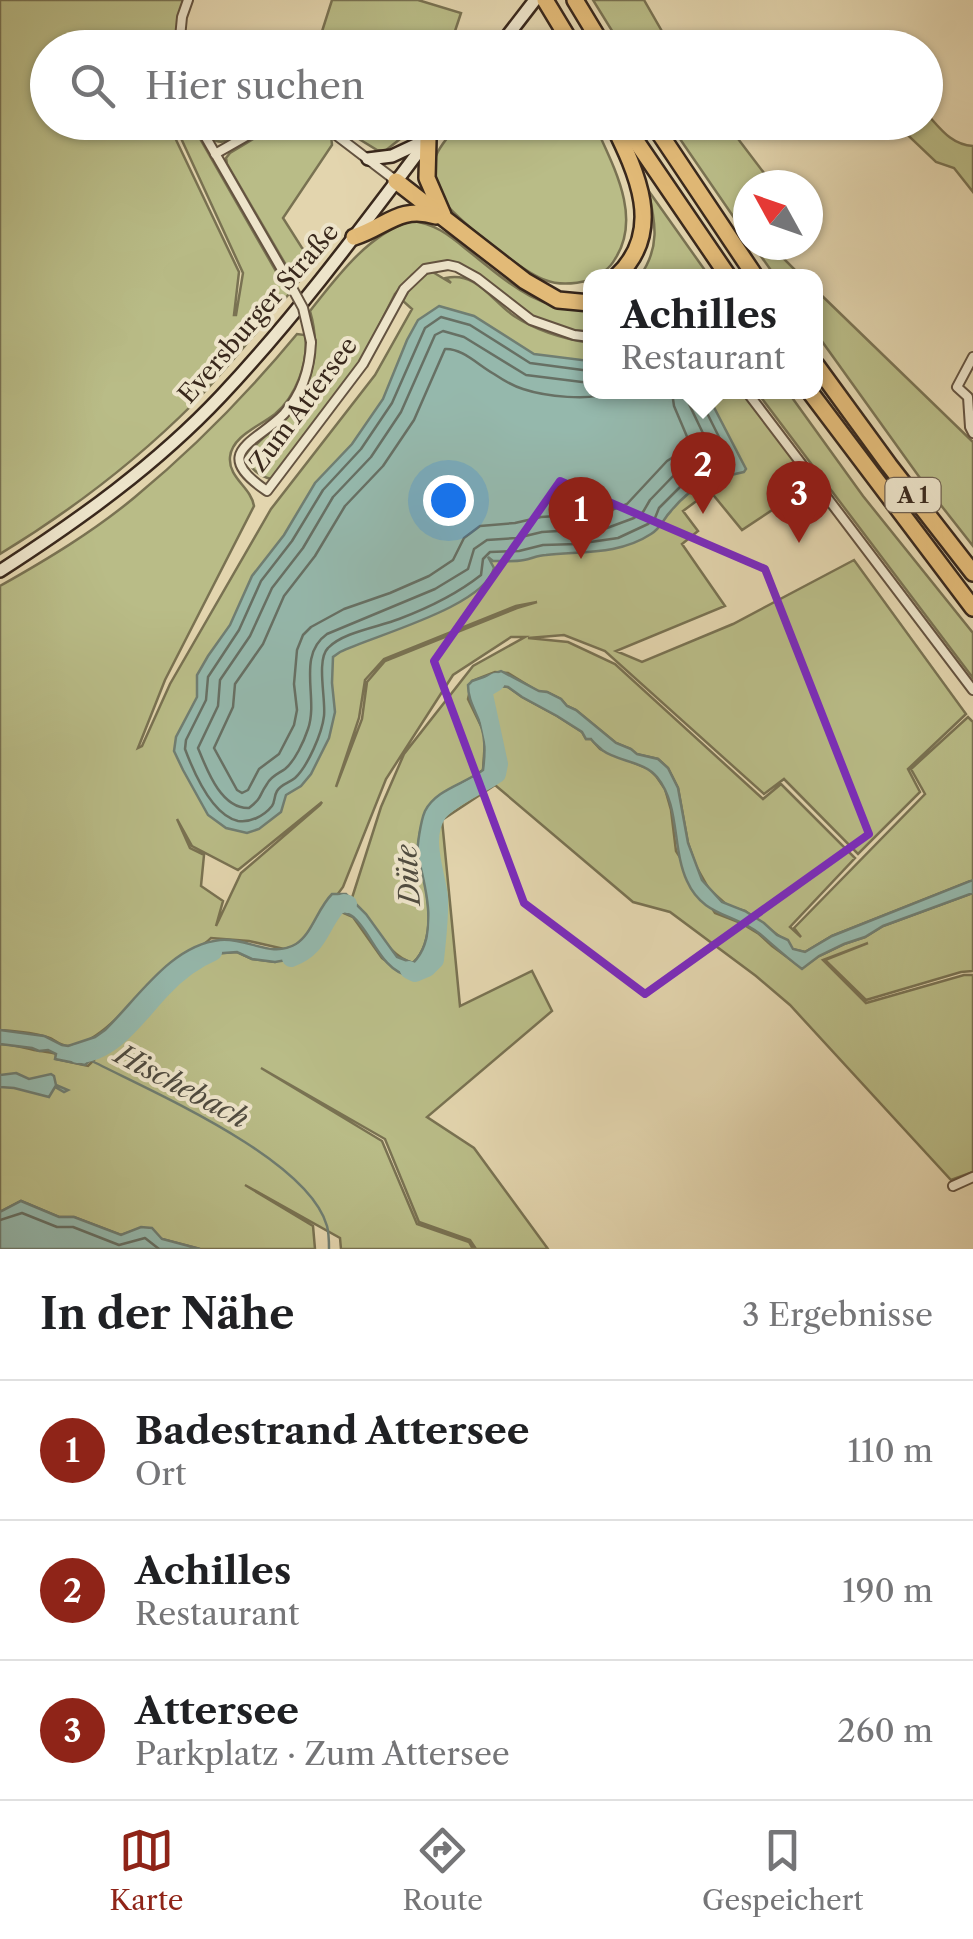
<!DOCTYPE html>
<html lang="de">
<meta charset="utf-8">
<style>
:root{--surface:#fff;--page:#f2f2f2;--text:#202124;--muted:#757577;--line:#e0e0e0;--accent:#8f2418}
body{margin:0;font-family:"Libre Caslon Text",serif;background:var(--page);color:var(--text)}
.compass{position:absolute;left:733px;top:170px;width:90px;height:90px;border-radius:50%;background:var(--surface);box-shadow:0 2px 8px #0004;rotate:310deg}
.you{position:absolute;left:448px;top:500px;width:35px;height:35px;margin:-25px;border:8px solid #fff;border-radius:50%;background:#1a73e8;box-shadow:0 0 0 15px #1a73e833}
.badge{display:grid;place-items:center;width:65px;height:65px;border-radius:50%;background:var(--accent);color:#fff;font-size:32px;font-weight:700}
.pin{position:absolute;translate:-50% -82px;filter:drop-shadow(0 2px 5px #0008)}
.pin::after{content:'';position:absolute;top:52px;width:35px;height:30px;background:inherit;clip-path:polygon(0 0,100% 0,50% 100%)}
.popup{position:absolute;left:583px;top:269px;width:240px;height:130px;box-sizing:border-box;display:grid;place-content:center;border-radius:20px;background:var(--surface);filter:drop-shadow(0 2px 8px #0005);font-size:32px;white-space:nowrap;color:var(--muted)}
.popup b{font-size:38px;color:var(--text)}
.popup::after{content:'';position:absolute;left:50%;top:100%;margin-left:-20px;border:20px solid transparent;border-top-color:var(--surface)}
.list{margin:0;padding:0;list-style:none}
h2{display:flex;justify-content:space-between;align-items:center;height:130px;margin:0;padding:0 40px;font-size:42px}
h2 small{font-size:32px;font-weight:400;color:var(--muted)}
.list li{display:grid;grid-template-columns:65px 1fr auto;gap:30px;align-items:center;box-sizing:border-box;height:140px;padding:0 40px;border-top:2px solid var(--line)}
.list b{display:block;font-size:38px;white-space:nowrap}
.list p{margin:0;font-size:32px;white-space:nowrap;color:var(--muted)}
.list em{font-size:32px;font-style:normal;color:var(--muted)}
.icon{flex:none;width:55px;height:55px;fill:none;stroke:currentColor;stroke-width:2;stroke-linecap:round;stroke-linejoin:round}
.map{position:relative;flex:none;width:973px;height:1249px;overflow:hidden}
.search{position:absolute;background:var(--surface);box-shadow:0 2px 8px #0004;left:30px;right:30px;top:30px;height:110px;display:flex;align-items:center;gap:25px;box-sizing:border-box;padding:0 35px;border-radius:55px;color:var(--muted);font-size:38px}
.sheet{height:550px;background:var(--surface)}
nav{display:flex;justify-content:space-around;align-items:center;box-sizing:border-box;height:140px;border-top:2px solid var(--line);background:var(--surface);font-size:28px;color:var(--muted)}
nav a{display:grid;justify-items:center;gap:5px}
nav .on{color:var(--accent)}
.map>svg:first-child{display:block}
</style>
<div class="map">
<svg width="973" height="1249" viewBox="0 0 973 1249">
<rect width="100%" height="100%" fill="#e3d5ae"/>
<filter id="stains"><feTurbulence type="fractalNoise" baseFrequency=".002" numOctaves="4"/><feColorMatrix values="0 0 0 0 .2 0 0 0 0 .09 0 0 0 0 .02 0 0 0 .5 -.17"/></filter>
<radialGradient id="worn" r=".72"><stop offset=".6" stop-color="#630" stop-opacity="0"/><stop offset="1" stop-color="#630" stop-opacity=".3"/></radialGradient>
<!-- green -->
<g fill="#b9bc87" stroke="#797252" stroke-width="2.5" fill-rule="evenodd">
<path d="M 0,0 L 183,0 L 174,40 L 169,47 L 48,48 L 48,122 L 147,123 L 153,130 L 161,123 L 168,123 L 239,272 L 234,315 L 236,315 L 243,273 L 174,123 L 191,123 L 289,294 C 257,331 227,369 193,404 C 135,462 69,512 0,554 Z"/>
<polygon points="332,0 418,0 461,13 452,40 455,47 317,47"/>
<polygon points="593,0 644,0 671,47 622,47"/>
<path d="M 926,113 C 940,128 951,145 973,146 L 973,192 L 954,168 L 936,162 L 895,123 L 926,122 Z"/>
<path d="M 287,122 C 305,123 316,125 331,135 L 332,145 L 283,218 L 302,248 L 312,256 L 312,262 L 297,284 L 227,164 L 226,158 L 230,153 L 268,130 Z"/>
<path d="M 202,123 L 259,123 C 247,129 224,150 212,138 C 211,137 203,124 202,123 Z"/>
<polygon points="333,123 414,123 405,135 385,151 377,150"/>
<path d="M 459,123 L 594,123 C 612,164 643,216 615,259 C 610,268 601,275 590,276 L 590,280 C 575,284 560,286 545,280 C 522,272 455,218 441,198 C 437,193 433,183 433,177 C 430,154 447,139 459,123 Z"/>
<polygon points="669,123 726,123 767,177 763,185 748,185 748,238"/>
<path d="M 648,190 L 709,276 L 640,276 C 660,248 656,223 648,190 Z"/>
<path d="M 411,221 C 434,223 449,235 466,249 C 504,279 539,314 590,308 L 590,331 C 537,333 490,290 447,262 L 424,267 L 412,275 L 395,294 L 360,363 L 272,479 C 260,477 249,468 246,456 C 256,443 269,433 281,422 C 312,393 322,351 310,311 C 336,278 368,234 411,221 Z"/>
<polygon points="753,245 774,245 784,259 801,276 775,276"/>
<path d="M 431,271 L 451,283 L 446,278 C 476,271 492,301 514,316 C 537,331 564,339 590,343 L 590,392 L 742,392 L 809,480 L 805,484 L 807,487 L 742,530 L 710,491 L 683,511 L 698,531 L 682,544 L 725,606 L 616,651 L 642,662 L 733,624 L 854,560 L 966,714 L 908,769 L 920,792 L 858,854 L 784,779 L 764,794 L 605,651 L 564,635 L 528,638 L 568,642 L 615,664 L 763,799 L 781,784 L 855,858 L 790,927 L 801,937 L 794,928 L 925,794 L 911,769 L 968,717 L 973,722 L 973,880 L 832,936 L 805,952 L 792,949 L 783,939 L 745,911 L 728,906 L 709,889 L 696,866 L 688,843 L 678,788 L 668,768 L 658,759 L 636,754 L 631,749 L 616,743 L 576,710 L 567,706 L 561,699 L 547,692 L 539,692 L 508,673 L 495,672 L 472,681 L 468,699 L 482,728 L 485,740 L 483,770 C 452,794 430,786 420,832 C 418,843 417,853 421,864 C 428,894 437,940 413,963 C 383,954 375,919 351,901 L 381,807 L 404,754 L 473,666 L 525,637 L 511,637 L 453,675 L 386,779 L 343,887 L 300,945 L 284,949 L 249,941 L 211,938 C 201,949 183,953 171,963 C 144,985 103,1046 68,1046 C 59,1046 55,1039 47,1037 C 33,1032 15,1031 0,1030 L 0,586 C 46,560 93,532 135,497 C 193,449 249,392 297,334 L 305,335 C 309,362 296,396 275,414 C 260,426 232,436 230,457 C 228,478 251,487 254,506 L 165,680 L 138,748 L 142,746 L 170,684 L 271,509 L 375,375 L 412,309 L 403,301 C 409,287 418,279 431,271 ZM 537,602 L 517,608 L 385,661 L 367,682 L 362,719 L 336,787 L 359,718 L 365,680 L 384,659 L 516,606 ZM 322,802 L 320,805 L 241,873 L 216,926 L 223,901 L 201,886 L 204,855 L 190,848 L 177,819 L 192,846 L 238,870 Z"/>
<polygon points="816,290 973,442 973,546 925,485 816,333"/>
<polygon points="757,392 788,392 863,496 973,633 973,678"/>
<path d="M 494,685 L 508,687 L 522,697 L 557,716 L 582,732 L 586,739 L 591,739 L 600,749 L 649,769 L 656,776 L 665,789 L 671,810 L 676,851 L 715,913 L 741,923 L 759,934 L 772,946 L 802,968 L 819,956 L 844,944 L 865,937 L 883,926 L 973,893 L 973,971 L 961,972 L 866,1000 L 825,960 L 868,943 L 823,960 L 866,1003 L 964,975 L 973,975 L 973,1172 L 951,1180 L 790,1005 L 756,976 L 670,912 L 633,902 L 495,785 L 442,820 L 460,1006 L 532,971 L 552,1011 L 427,1117 L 474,1148 L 548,1249 L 476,1249 L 470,1240 L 419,1222 L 385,1139 L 261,1068 L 382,1141 L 417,1224 L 469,1242 L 473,1249 L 341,1249 L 340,1238 L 245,1185 L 313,1226 L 315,1249 L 200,1249 L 162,1239 L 141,1228 L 121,1235 L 74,1217 L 59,1217 L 21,1201 L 0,1212 L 0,1044 C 14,1044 27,1049 40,1051 C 46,1052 51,1052 56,1054 L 56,1059 L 88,1066 L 94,1060 L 87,1057 L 90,1054 L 124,1031 L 146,1003 L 184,967 L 210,954 L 237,952 L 252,959 L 275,962 L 319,938 L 327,917 L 337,910 L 353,917 L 382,958 L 403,973 L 433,956 C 437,939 438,919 437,901 C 436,873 418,831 441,808 C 456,793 479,788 494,773 C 502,740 495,725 482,696 Z"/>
</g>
<!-- water -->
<g fill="#95b8ac" stroke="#707e72" stroke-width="2.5">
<path d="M 439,306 L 474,316 L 534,354 L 590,361 L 590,392 L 706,392 L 746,469 L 744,472 C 711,479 693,484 671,511 C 663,519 662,527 651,534 C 619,555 582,551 546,555 C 538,555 531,559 524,560 C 514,562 503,561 493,561 L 488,557 L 494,568 C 484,607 375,635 340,652 L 333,657 L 332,683 L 335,712 L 329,738 L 311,774 L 301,786 L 286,795 L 281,812 L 259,829 L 247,833 L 226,828 L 208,815 L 183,770 L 174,751 L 176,737 L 197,697 L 197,675 L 208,656 L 230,625 L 252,576 L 284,535 L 315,483 L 352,444 L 383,399 L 407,340 L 418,320 Z"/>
<path d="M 501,671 L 539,691 L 547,692 L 561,699 L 567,706 L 576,710 L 616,743 L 631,749 L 637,754 L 658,759 L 668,768 L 678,788 L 688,843 L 702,880 L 722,902 L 745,911 L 764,923 L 777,935 L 788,940 L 793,949 L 805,952 L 832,936 L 973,880 L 973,893 L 883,926 L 865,937 L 844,944 L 819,956 L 802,969 C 787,958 774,946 760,934 C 734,913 703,917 687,881 C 672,849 680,805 657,777 C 644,761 618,762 602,750 C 601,749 592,741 591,739 L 586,739 L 582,732 L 557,716 L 522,697 L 508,687 L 494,685 L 482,696 C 495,727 503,738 494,773 C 476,791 444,796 434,820 C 430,829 429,841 430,851 C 432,872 453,984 410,976 C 380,971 371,930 352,916 C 349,914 340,911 337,910 L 327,917 L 319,938 L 307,952 L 298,958 L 275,962 L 252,959 L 237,952 L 210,954 L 184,967 L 146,1003 L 124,1031 L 90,1054 L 87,1057 L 92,1059 L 85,1065 L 55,1059 L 56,1054 L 48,1050 L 39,1051 L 32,1048 L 0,1044 L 0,1030 L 44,1036 L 62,1045 L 68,1046 L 95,1037 L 105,1030 C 138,998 171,945 220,940 C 247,937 271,959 296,944 C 312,934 317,909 332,894 L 346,894 L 366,914 L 397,957 L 413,963 C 439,938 426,887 418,857 C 416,849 421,820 425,811 C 436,789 465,784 483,770 C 485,755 486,740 481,726 C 476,711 468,701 468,685 L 472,681 Z"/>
<polygon points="16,1073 29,1079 51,1074 54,1076 56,1085 68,1090 64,1092 55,1087 49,1097 14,1088 0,1087 0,1075"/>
<polygon points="21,1201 59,1217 74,1217 121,1235 141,1227 152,1228 162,1239 200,1249 0,1249 0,1212"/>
</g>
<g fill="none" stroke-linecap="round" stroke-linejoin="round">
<!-- shore -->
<g stroke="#677064" stroke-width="2.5">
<path d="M 590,371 L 530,363 L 470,325 L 441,317 L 425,328 L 392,403 L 361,449 L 323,490 L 292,541 L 261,581 L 239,630 L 208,677 L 206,700 L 186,740 L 185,749 C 194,773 212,815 238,821 C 250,823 264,816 272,806 C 275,802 274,796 277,791 C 281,784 289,783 295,778 C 308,766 322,733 324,716 C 326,699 316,660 328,648 C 343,632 379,627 399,619 C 428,608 457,594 481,575 L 483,559 L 490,552 L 519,551 L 543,545 L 577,544 L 618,538 L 648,524 L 655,518 L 659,508 L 686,481 L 709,470 L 728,465 L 730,459 L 700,399 L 700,392"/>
<path d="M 590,383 L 526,375 L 464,337 L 443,331 L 435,335 L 401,412 L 371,457 L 333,497 L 303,548 L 272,588 L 250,636 L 220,680 L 218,706 L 198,748 C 207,770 221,809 249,808 C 263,797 258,797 267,784 C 271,776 278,774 285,769 C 295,761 304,741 308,729 C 319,698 296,656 327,634 L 435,589 L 468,569 L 474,549 L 487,540 L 517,538 L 542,532 L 607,528 L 634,518 L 643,512 L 650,500 L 677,472 L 710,456 L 711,450 L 689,404 L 687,392"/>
<path d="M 610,392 C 591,402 544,396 523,389 C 513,386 503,380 494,374 C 478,365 462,348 445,349 L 414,420 L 383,466 L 345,506 L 315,556 L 284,596 L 263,644 L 235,684 L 233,707 L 214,748 L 237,790 L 242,793 L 248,790 L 259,769 L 279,754 L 294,725 L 297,710 L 294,684 L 297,650 L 303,635 L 311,627 L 344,609 L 390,593 L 429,576 L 453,560 L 464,538 L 480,526 L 515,523 L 541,517 L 604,513 L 627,504 L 667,461 L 691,446 L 674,406 L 672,392"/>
<polyline points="0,1220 22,1213 57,1227 73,1227 119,1245 145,1238 159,1249"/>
</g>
<!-- stream -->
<path stroke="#707e72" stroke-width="2.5" d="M 90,1060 C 150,1091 308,1158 327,1226 C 329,1233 329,1242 329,1249"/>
<!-- river -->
<g stroke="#95b8ac" stroke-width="18">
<path d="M 291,958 C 320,947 319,927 337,906 L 344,903 L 348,904"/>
<path d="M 409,970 L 415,973 L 427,968 L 435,960 C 437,939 440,918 439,897 C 436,871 421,838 438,813 C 450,798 480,786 497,774 L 499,764 L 483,690 L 496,682"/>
<path d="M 77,1054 C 113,1054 139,1013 162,989 C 176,974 194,960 213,952"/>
</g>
<!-- street casing -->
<g stroke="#645340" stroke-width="12">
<g id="street">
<polyline points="179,48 182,17 188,0"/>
<polyline points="197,122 284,273"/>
<polyline points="319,122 395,180"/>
<polyline points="215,154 271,122"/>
<path d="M 311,342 C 310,368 302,394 284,414 C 256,443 209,452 267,491 L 363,364 L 404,289 L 425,269 L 448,265 L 457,267 L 477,278 L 531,320 L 574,335 L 590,337"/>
<polyline points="973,357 957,387 968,397 970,427 973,433"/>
<polyline points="747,392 973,690"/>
<polyline points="953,1186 973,1177"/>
</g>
</g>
<!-- secondary casing -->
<g stroke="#39281c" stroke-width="16">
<g id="secondary">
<polyline points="498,48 535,0"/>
<polyline points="368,159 392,156 424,141"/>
<path d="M 0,571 C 79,520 156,465 221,396 C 301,311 370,216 441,122"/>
</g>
</g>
<!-- highway casing -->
<g stroke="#39281c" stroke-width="20">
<g id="highway">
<polyline points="545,0 574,48"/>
<polyline points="575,0 604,48"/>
<path d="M 612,122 C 637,173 665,231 617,276"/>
<polyline points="623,122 728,276"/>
<polyline points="652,122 755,276"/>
<polyline points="428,139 427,178 443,215"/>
<polyline points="396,181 525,281 558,300 590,303"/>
<path d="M 354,237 C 386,227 399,205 436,216"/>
<polyline points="816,365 889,465 973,573"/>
<polyline points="810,392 973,608"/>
</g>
</g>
<!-- street -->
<use href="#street" stroke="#ede4ca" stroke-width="8"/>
<!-- secondary -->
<use href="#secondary" stroke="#ede4ca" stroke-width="11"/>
<!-- highway -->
<use href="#highway" stroke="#e2ba77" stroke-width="15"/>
<!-- street-bridge casing -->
<g stroke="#645340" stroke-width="12" stroke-linecap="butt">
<polyline id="street-bridge" points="284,273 303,308 311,342"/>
</g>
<!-- street-bridge -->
<use href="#street-bridge" stroke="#ede4ca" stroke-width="8"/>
</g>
<!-- marked area -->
<path fill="none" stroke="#7b2cbf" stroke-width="8" stroke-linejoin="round" d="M 560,481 L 765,569 L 869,834 L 645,994 L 524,903 L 434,661 Z"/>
<g text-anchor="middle" stroke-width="8" stroke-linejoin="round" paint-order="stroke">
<!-- shield labels -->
<rect fill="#ede4ca" stroke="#6f6050" stroke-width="2.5" x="885.5" y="478" width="55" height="34" rx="8"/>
<g font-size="22" font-weight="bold" fill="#39281c">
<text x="913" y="503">A 1</text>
</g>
<!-- street labels -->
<g font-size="25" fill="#39281c" stroke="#ede4ca">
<text transform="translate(258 313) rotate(-49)" y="9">Eversburger Straße</text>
<text transform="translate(303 404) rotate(-53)" y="9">Zum Attersee</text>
</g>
<!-- water labels -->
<g font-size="28" font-style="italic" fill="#504c40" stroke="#ede4ca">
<text transform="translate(408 875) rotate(-94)" y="10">Düte</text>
<text transform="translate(182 1086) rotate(28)" y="10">Hischebach</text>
</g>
</g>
<rect width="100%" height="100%" filter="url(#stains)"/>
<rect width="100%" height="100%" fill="url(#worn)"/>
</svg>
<svg class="compass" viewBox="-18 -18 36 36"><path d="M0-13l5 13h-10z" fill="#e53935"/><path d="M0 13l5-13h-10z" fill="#757577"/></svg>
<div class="you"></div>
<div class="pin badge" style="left:581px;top:559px">1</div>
<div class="pin badge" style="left:703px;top:514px">2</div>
<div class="popup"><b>Achilles</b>Restaurant</div>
<div class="pin badge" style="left:799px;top:543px">3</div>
<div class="search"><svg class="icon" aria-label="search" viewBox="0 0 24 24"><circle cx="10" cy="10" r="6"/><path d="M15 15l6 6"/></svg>Hier suchen</div>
</div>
<section class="sheet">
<h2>In der Nähe<small>3 Ergebnisse</small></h2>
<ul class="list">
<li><span class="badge">1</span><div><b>Badestrand Attersee</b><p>Ort</p></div><em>110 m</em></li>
<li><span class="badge">2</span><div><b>Achilles</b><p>Restaurant</p></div><em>190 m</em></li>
<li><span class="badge">3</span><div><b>Attersee</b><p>Parkplatz · Zum Attersee</p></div><em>260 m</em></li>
</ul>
</section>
<nav>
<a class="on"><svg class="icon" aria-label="map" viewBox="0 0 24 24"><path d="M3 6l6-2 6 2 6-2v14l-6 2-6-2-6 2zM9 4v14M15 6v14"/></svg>Karte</a>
<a><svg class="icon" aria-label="directions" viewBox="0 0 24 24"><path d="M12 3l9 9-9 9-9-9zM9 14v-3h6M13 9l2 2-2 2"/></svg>Route</a>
<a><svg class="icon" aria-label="saved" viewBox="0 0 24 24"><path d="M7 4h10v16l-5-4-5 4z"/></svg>Gespeichert</a>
</nav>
